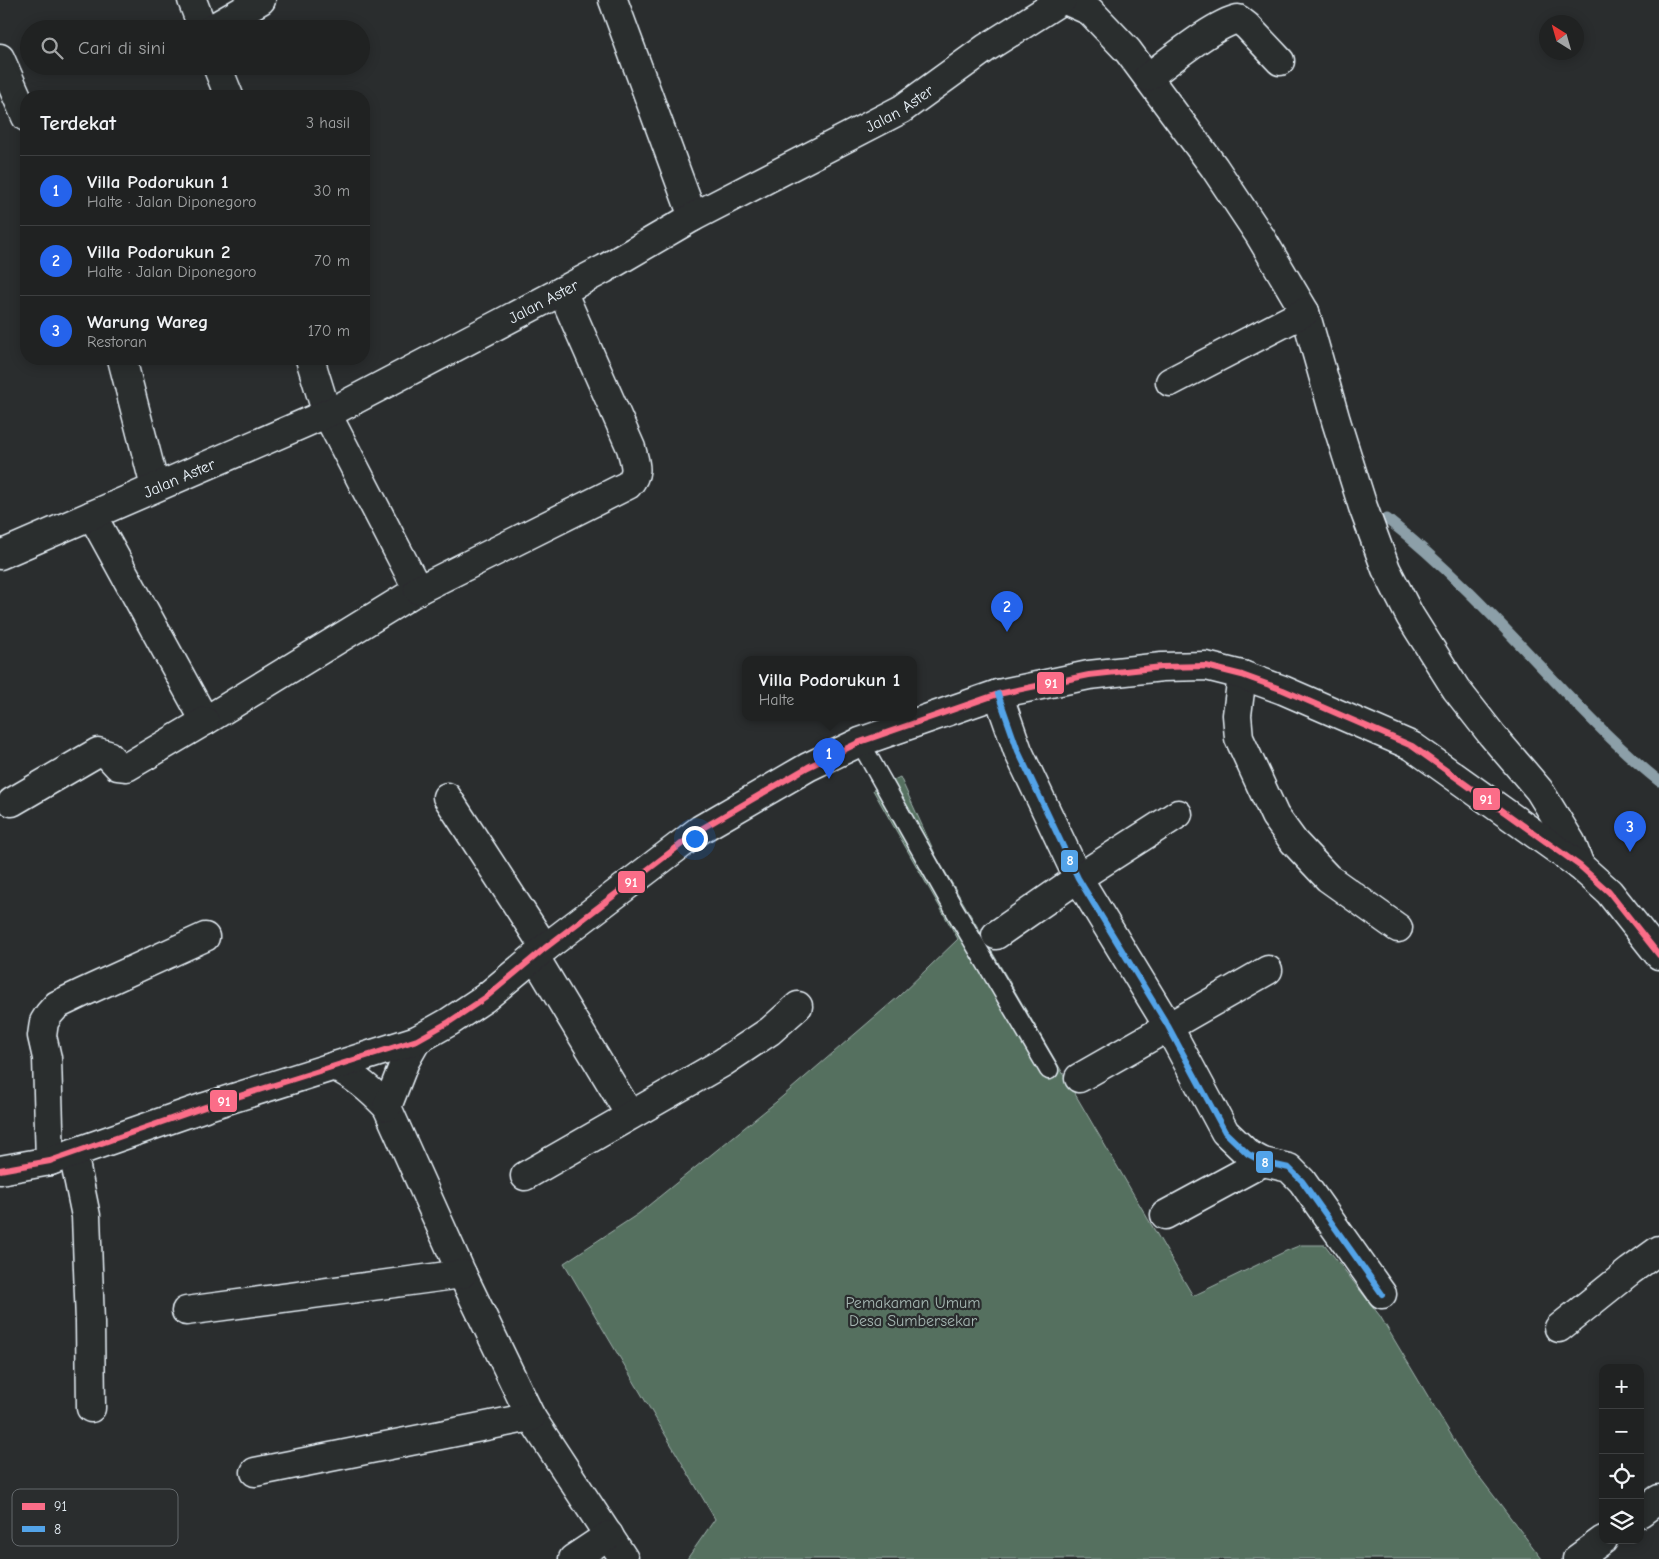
<!DOCTYPE html>
<html lang="id">
<meta charset="utf-8">
<style>
:root{--surface:#202222;--page:#2d2f2f;--text:#f1f3f6;--muted:#a2a4a5;--line:#3d3f40;--accent:#2563eb}
body{margin:0;font-family:"Comic Neue",sans-serif;background:var(--page);color:var(--text)}
.controls{position:absolute;right:15px;bottom:15px;display:grid;overflow:hidden;border-radius:10px;box-shadow:0 2px 12px #0003}
.controls button{width:45px;height:45px;display:grid;place-items:center;padding:0;border:0;border-bottom:1px solid var(--line);background:var(--surface);color:var(--text);font:25px sans-serif}
.compass{position:absolute;left:1539px;top:15px;width:45px;height:45px;border-radius:50%;background:var(--surface);box-shadow:0 2px 12px #0003;rotate:323deg}
.you{position:absolute;left:694px;top:838px;width:18px;height:18px;margin:-12px;border:4px solid #fff;border-radius:50%;background:#1a73e8;box-shadow:0 0 0 8px #1a73e833}
.badge{display:grid;place-items:center;width:32px;height:32px;border-radius:50%;background:var(--accent);color:#fff;font-size:16px;font-weight:700}
.pin{position:absolute;translate:-50% -41px;filter:drop-shadow(0 1px 2px #0008)}
.pin::after{content:'';position:absolute;top:26px;width:18px;height:15px;background:inherit;clip-path:polygon(0 0,100% 0,50% 100%)}
.popup{position:absolute;left:742px;top:656px;width:175px;height:65px;box-sizing:border-box;display:grid;place-content:center;border-radius:10px;background:var(--surface);filter:drop-shadow(0 1px 4px #0005);font-size:16px;white-space:nowrap;color:var(--muted)}
.popup b{font-size:19px;color:var(--text)}
.popup::after{content:'';position:absolute;left:50%;top:100%;margin-left:-10px;border:10px solid transparent;border-top-color:var(--surface)}
.list{margin:0;padding:0;list-style:none}
h2{display:flex;justify-content:space-between;align-items:center;height:65px;margin:0;padding:0 20px;font-size:21px}
h2 small{font-size:16px;font-weight:400;color:var(--muted)}
.list li{display:grid;grid-template-columns:32px 1fr auto;gap:15px;align-items:center;box-sizing:border-box;height:70px;padding:0 20px;border-top:1px solid var(--line)}
.list b{display:block;font-size:19px;white-space:nowrap}
.list p{margin:0;font-size:16px;white-space:nowrap;color:var(--muted)}
.list em{font-size:16px;font-style:normal;color:var(--muted)}
.icon{flex:none;width:28px;height:28px;fill:none;stroke:currentColor;stroke-width:2;stroke-linecap:round;stroke-linejoin:round}
.map{position:relative;flex:none;width:1659px;height:1559px;overflow:hidden}
.search{position:absolute;background:var(--surface);box-shadow:0 2px 12px #0003;left:20px;top:20px;width:350px;height:55px;display:flex;align-items:center;gap:12px;box-sizing:border-box;padding:0 18px;border-radius:28px;color:var(--muted);font-size:19px}
.panel{position:absolute;background:var(--surface);box-shadow:0 2px 12px #0003;left:20px;top:90px;width:350px;height:275px;border-radius:20px}
.map>svg:first-child{display:block}
</style>
<div class="map">
<svg width="1659" height="1559" viewBox="0 0 1659 1559">
<rect width="100%" height="100%" fill="#2a2d2e"/>
<filter id="ink" filterUnits="userSpaceOnUse"><feTurbulence type="fractalNoise" baseFrequency=".02" numOctaves="2"/><feDisplacementMap in="SourceGraphic" scale="10" xChannelSelector="R" yChannelSelector="G"/><feConvolveMatrix kernelMatrix="1 2 1 2 8 2 1 2 1" color-interpolation-filters="sRGB"/></filter>
<g filter="url(#ink)">
<!-- green -->
<polygon fill="#55705f" stroke="#9eb0ac" points="900,777 936,856 1193,1296 1286,1251 1301,1245 1325,1245 1380,1316 1465,1458 1542,1559 687,1559 715,1519 564,1263 638,1214 776,1102 898,997 958,939 873,790"/>
<g fill="none" stroke-linecap="round" stroke-linejoin="round">
<!-- stream -->
<path stroke="#8c9fa8" stroke-width="11" d="M 1387,519 C 1452,570 1508,632 1565,692 C 1595,723 1625,754 1659,781"/>
<!-- service casing -->
<g stroke="#e8f1f8" stroke-width="21">
<polyline id="service" points="860,742 953,907 1049,1070"/>
</g>
<!-- minor casing -->
<g stroke="#e8f1f8" stroke-width="31">
<g id="minor">
<polyline points="192,0 203,29"/>
<polyline points="613,0 693,217"/>
<polyline points="1065,0 1090,11 1128,51 1214,167 1260,236 1305,312 1336,421 1363,507 1386,569 1410,616 1456,689 1492,735 1539,790 1571,842 1580,866"/>
<polyline points="211,29 261,0"/>
<polyline points="0,58 26,117"/>
<polyline points="217,66 229,96"/>
<path d="M 1148,77 C 1170,61 1214,24 1238,19 L 1247,26 L 1280,61"/>
<polyline points="122,359 155,487"/>
<polyline points="1170,382 1305,312"/>
<polyline points="92,515 205,721 418,590 327,414 310,359"/>
<path id="s1" d="M 0,555 L 335,410 L 604,269 L 693,217 L 902,109 L 986,48 L 1062,0"/>
<path d="M 418,590 L 628,485 C 640,472 635,464 631,448 L 562,291"/>
<polyline points="1242,675 1237,715 1239,738 1275,816 1294,842 1328,878 1398,928"/>
<polyline points="998,694 1018,751 1078,878 1168,1026 1225,1132 1248,1154 1263,1162 1289,1168 1302,1181 1382,1294"/>
<polyline points="447,797 545,948"/>
<polyline points="12,802 98,752 108,755 118,766 127,767 205,721"/>
<polyline points="996,935 1078,878 1178,814"/>
<polyline points="535,957 630,1115"/>
<path d="M 334,1066 C 355,1076 371,1090 387,1107 L 462,1274 L 531,1417 L 624,1559"/>
<polyline points="1079,1078 1268,970"/>
<polyline points="387,1107 405,1061 417,1040"/>
<polyline points="73,1153 86,1216 90,1322 91,1408"/>
<polyline points="50,1161 47,1058 42,1036 44,1022 49,1014 57,1005 82,993 205,937"/>
<polyline points="525,1176 722,1063 770,1031 798,1006"/>
<polyline points="1165,1215 1263,1162"/>
<polyline points="186,1311 462,1274"/>
<polyline points="1559,1328 1630,1271 1659,1250"/>
<polyline points="255,1472 531,1417"/>
<polyline points="573,1559 609,1535"/>
</g>
</g>
<!-- secondary casing -->
<g stroke="#e8f1f8" stroke-width="31">
<g id="secondary">
<polyline points="0,1170 50,1161 205,1107 417,1040 449,1022 485,998 545,948 701,829 808,767 860,742 998,694 1089,675 1162,667 1206,666 1242,675 1283,690 1412,746 1580,866 1609,892 1659,955"/>
<polyline points="1640,1513 1659,1499"/>
<polyline points="1577,1559 1603,1540"/>
</g>
</g>
<!-- service -->
<use href="#service" stroke="#2a2d2e" stroke-width="18"/>
<!-- minor -->
<use href="#minor" stroke="#2a2d2e" stroke-width="28"/>
<!-- secondary -->
<use href="#secondary" stroke="#2a2d2e" stroke-width="28"/>
<!-- bus-1 casing -->
<g stroke="#2a2d2e" stroke-width="10">
<polyline id="bus-1" points="0,1170 50,1161 205,1107 417,1040 449,1022 485,998 545,948 701,829 808,767 860,742 998,694 1089,675 1162,667 1206,666 1242,675 1283,690 1412,746 1580,866 1609,892 1659,955"/>
</g>
<!-- bus-2 casing -->
<g stroke="#2a2d2e" stroke-width="10">
<polyline id="bus-2" points="998,694 1018,751 1078,878 1168,1026 1225,1132 1248,1154 1263,1162 1289,1168 1302,1181 1382,1294"/>
</g>
<!-- bus-1 -->
<use href="#bus-1" stroke="#fb6d88" stroke-width="6"/>
<!-- bus-2 -->
<use href="#bus-2" stroke="#53a3e8" stroke-width="6"/>
</g>
</g>
<g text-anchor="middle" stroke-width="4.5" stroke-linejoin="round" paint-order="stroke">
<!-- street labels -->
<g font-size="16" fill="#e8f1f8" stroke="#2a2d2e">
<text dy="6" stroke="none"><textPath href="#s1" startOffset="1005">Jalan Aster</textPath></text>
<text dy="6" stroke="none"><textPath href="#s1" startOffset="600">Jalan Aster</textPath></text>
<text dy="6" stroke="none"><textPath href="#s1" startOffset="195">Jalan Aster</textPath></text>
</g>
<!-- park labels -->
<g font-size="16" fill="#a6b7b3" stroke="#2a2d2e">
<text x="913" y="1308">Pemakaman Umum<tspan x="913" dy="18">Desa Sumbersekar</tspan></text>
</g>
</g>
<!-- legend -->
<rect x="12" y="1489" width="166" height="57" rx="8" fill="#2a2d2e" stroke="#63686b" stroke-width="1"/>
<rect x="22" y="1503" width="23" height="7" fill="#fb6d88"/>
<rect x="22" y="1526" width="23" height="6" fill="#53a3e8"/>
<g font-size="14" fill="#e8f1f8">
<text x="54" y="1511">91</text>
<text x="54" y="1534">8</text>
</g>
<g stroke="#2a2d2e" stroke-width="2">
<rect x="1036" y="671" width="29" height="24" rx="5" fill="#fb6d88"/>
<rect x="1472" y="787" width="29" height="24" rx="5" fill="#fb6d88"/>
<rect x="1060" y="849" width="19" height="24" rx="5" fill="#53a3e8"/>
<rect x="617" y="870" width="29" height="24" rx="5" fill="#fb6d88"/>
<rect x="209" y="1089" width="29" height="24" rx="5" fill="#fb6d88"/>
<rect x="1255" y="1150" width="19" height="24" rx="5" fill="#53a3e8"/>
</g>
<g font-size="14" text-anchor="middle" font-weight="bold" fill="#fff">
<text x="1051" y="688">91</text>
<text x="1486" y="804">91</text>
<text x="1070" y="865">8</text>
<text x="631" y="887">91</text>
<text x="224" y="1106">91</text>
<text x="1265" y="1167">8</text>
</g>
</svg>
<div class="controls">
<button>+</button>
<button>−</button>
<button><svg class="icon" aria-label="locate" viewBox="0 0 24 24"><circle cx="12" cy="12" r="6"/><path d="M12 2v4M12 18v4M2 12h4M18 12h4"/></svg></button>
<button><svg class="icon" aria-label="layers" viewBox="0 0 24 24"><path d="M12 4l9 5-9 5-9-5zM3 14l9 5 9-5"/></svg></button>
</div>
<svg class="compass" viewBox="-18 -18 36 36"><path d="M0-13l5 13h-10z" fill="#e53935"/><path d="M0 13l5-13h-10z" fill="#a2a4a5"/></svg>
<div class="you"></div>
<div class="pin badge" style="left:829px;top:779px">1</div>
<div class="popup"><b>Villa Podorukun 1</b>Halte</div>
<div class="pin badge" style="left:1007px;top:632px">2</div>
<div class="pin badge" style="left:1630px;top:852px">3</div>
<div class="search"><svg class="icon" aria-label="search" viewBox="0 0 24 24"><circle cx="10" cy="10" r="6"/><path d="M15 15l6 6"/></svg>Cari di sini</div>
<section class="panel">
<h2>Terdekat<small>3 hasil</small></h2>
<ul class="list">
<li><span class="badge">1</span><div><b>Villa Podorukun 1</b><p>Halte · Jalan Diponegoro</p></div><em>30 m</em></li>
<li><span class="badge">2</span><div><b>Villa Podorukun 2</b><p>Halte · Jalan Diponegoro</p></div><em>70 m</em></li>
<li><span class="badge">3</span><div><b>Warung Wareg</b><p>Restoran</p></div><em>170 m</em></li>
</ul>
</section>
</div>
